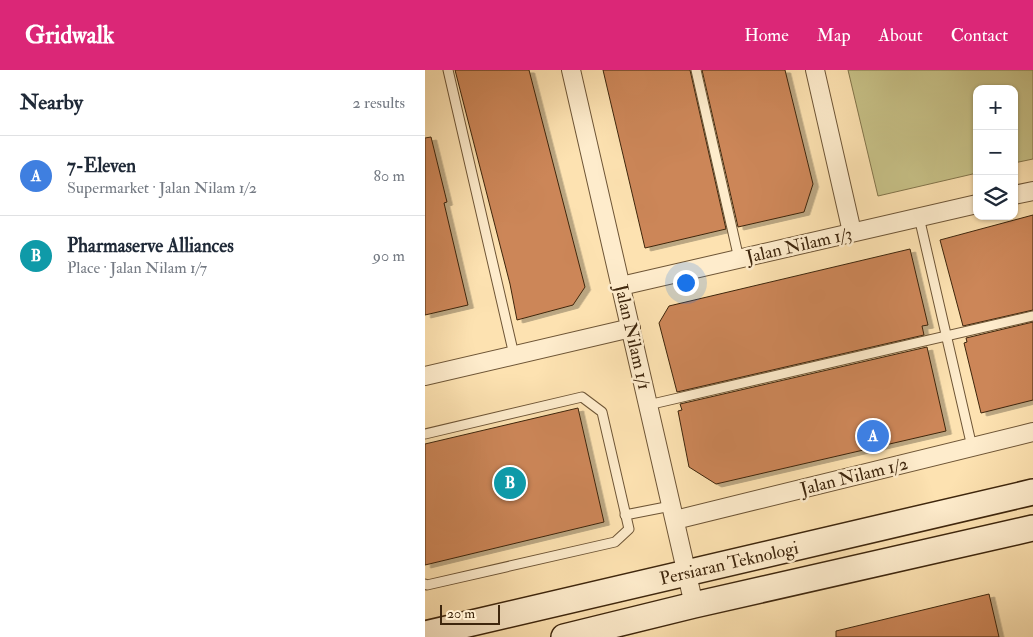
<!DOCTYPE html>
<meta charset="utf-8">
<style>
:root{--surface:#fff;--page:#f6f6f7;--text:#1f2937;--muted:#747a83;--line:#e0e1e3;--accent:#db2777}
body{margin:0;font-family:"IM FELL Double Pica",serif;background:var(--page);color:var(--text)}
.controls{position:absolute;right:15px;top:15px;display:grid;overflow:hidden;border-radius:10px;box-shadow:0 1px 4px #0004}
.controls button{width:45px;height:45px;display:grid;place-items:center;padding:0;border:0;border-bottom:1px solid var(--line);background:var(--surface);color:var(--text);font:25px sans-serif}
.scale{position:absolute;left:15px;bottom:12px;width:60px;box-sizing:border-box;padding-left:5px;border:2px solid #3e260d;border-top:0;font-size:14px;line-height:18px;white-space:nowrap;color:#3e260d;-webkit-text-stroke:4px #feeccc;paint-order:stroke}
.you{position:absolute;left:260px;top:212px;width:18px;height:18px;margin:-12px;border:4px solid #fff;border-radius:50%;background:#1a73e8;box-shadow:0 0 0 8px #1a73e833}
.badge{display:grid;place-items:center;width:32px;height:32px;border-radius:50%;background:var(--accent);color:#fff;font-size:16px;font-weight:700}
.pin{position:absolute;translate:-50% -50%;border:2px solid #fff;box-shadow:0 1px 5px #0006}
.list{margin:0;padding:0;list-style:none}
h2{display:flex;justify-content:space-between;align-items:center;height:65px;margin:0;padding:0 20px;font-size:21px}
h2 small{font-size:16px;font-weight:400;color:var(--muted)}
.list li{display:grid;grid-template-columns:32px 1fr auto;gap:15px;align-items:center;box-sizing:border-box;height:80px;padding:0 20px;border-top:1px solid var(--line)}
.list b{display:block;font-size:19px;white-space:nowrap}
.list p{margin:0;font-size:16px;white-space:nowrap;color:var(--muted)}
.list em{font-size:16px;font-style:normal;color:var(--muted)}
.icon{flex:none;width:28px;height:28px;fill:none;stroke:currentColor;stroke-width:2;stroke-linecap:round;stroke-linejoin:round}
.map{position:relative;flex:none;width:608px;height:567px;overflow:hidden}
header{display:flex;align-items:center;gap:30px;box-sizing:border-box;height:70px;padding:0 25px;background:var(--accent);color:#fff}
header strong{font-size:24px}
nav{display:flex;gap:28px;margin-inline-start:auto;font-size:18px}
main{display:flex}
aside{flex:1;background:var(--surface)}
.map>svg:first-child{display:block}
</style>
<header>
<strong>Gridwalk</strong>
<nav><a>Home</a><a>Map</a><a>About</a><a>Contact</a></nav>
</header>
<main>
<aside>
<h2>Nearby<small>2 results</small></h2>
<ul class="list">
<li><span class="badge" style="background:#3f7fe0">A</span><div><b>7-Eleven</b><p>Supermarket · Jalan Nilam 1/2</p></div><em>80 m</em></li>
<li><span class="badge" style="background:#0f9aa8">B</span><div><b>Pharmaserve Alliances</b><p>Place · Jalan Nilam 1/7</p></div><em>90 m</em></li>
</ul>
</aside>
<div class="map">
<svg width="608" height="567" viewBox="0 0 608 567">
<defs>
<filter id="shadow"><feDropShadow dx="5.5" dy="3" stdDeviation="0" flood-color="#0004"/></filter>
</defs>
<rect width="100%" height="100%" fill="#fde2b1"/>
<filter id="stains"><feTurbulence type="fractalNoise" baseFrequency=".004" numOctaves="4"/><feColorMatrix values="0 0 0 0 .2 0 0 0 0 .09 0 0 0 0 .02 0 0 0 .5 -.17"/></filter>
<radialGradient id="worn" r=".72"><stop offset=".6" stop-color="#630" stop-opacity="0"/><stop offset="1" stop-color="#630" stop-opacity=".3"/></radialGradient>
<!-- green -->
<polygon fill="#c7c187" stroke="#82744a" points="423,0 608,0 608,89 589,93 589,19 552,19 552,103 453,126"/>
<!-- building -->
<g fill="#cc8659" stroke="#3e260d" filter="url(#shadow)">
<polygon points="30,0 104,0 160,217 148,235 92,250 85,214"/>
<polygon points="178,0 265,0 301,159 220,178"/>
<polygon points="277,0 360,0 388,114 379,142 313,157"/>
<polygon points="6,67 22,132 19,133 43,235 0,245 0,68"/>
<polygon points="608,145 608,240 538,256 515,170"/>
<polygon points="485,179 503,255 497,256 499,265 252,322 234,253 244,236"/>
<polygon points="608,252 608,330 556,343 539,273 542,272 541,268"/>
<polygon points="502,277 521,361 291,414 264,397 253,341 257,340 255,334"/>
<polygon points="153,338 179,452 0,495 0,374"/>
<polygon points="564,524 574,567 411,567 411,561"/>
</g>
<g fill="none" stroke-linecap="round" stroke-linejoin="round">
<!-- lane casing -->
<g stroke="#6e5536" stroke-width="11">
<g id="lane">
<polyline points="23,0 89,285"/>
<polyline points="271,0 314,189"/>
<polyline points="494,147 547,377"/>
<polyline points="223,335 608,246"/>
<polyline points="0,364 157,327 177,342 204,459 190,472 2,515 0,514"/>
<polyline points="200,445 246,436"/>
</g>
</g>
<!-- street casing -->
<g stroke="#6e5536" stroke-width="20">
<g id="street">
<polyline points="146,0 269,535"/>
<polyline points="390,0 427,162"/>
<polyline points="589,125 608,121"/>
<polyline points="196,216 552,134"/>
<polyline points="0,306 206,258"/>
<polyline points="250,450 608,362"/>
</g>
</g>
<!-- secondary casing -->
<g stroke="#3e260d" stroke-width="28">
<g id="secondary">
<polyline points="0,564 608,422"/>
<polyline points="139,567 269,535 608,458"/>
</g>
</g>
<!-- lane -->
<use href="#lane" stroke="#feeccc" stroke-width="9"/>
<!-- street -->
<use href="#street" stroke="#feeccc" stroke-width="18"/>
<!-- secondary -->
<use href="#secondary" stroke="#feeccc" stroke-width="25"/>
</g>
<g text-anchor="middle" stroke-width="5" stroke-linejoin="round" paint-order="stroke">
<!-- street labels -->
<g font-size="18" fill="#3e260d" stroke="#feeccc">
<text transform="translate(374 175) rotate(-13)" y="6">Jalan Nilam 1/3</text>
<text transform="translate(208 267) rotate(77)" y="6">Jalan Nilam 1/1</text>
<text transform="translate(429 406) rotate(-14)" y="6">Jalan Nilam 1/2</text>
<text transform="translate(304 493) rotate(-13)" y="6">Persiaran Teknologi</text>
</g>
</g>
<rect width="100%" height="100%" filter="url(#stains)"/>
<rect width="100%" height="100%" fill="url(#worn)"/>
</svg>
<div class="controls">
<button>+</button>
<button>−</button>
<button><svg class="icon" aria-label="layers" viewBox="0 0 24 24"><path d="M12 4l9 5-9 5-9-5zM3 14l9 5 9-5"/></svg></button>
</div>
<div class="scale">20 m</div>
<div class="you"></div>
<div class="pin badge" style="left:448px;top:366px;background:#3f7fe0">A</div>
<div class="pin badge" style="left:85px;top:413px;background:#0f9aa8">B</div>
</div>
</main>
